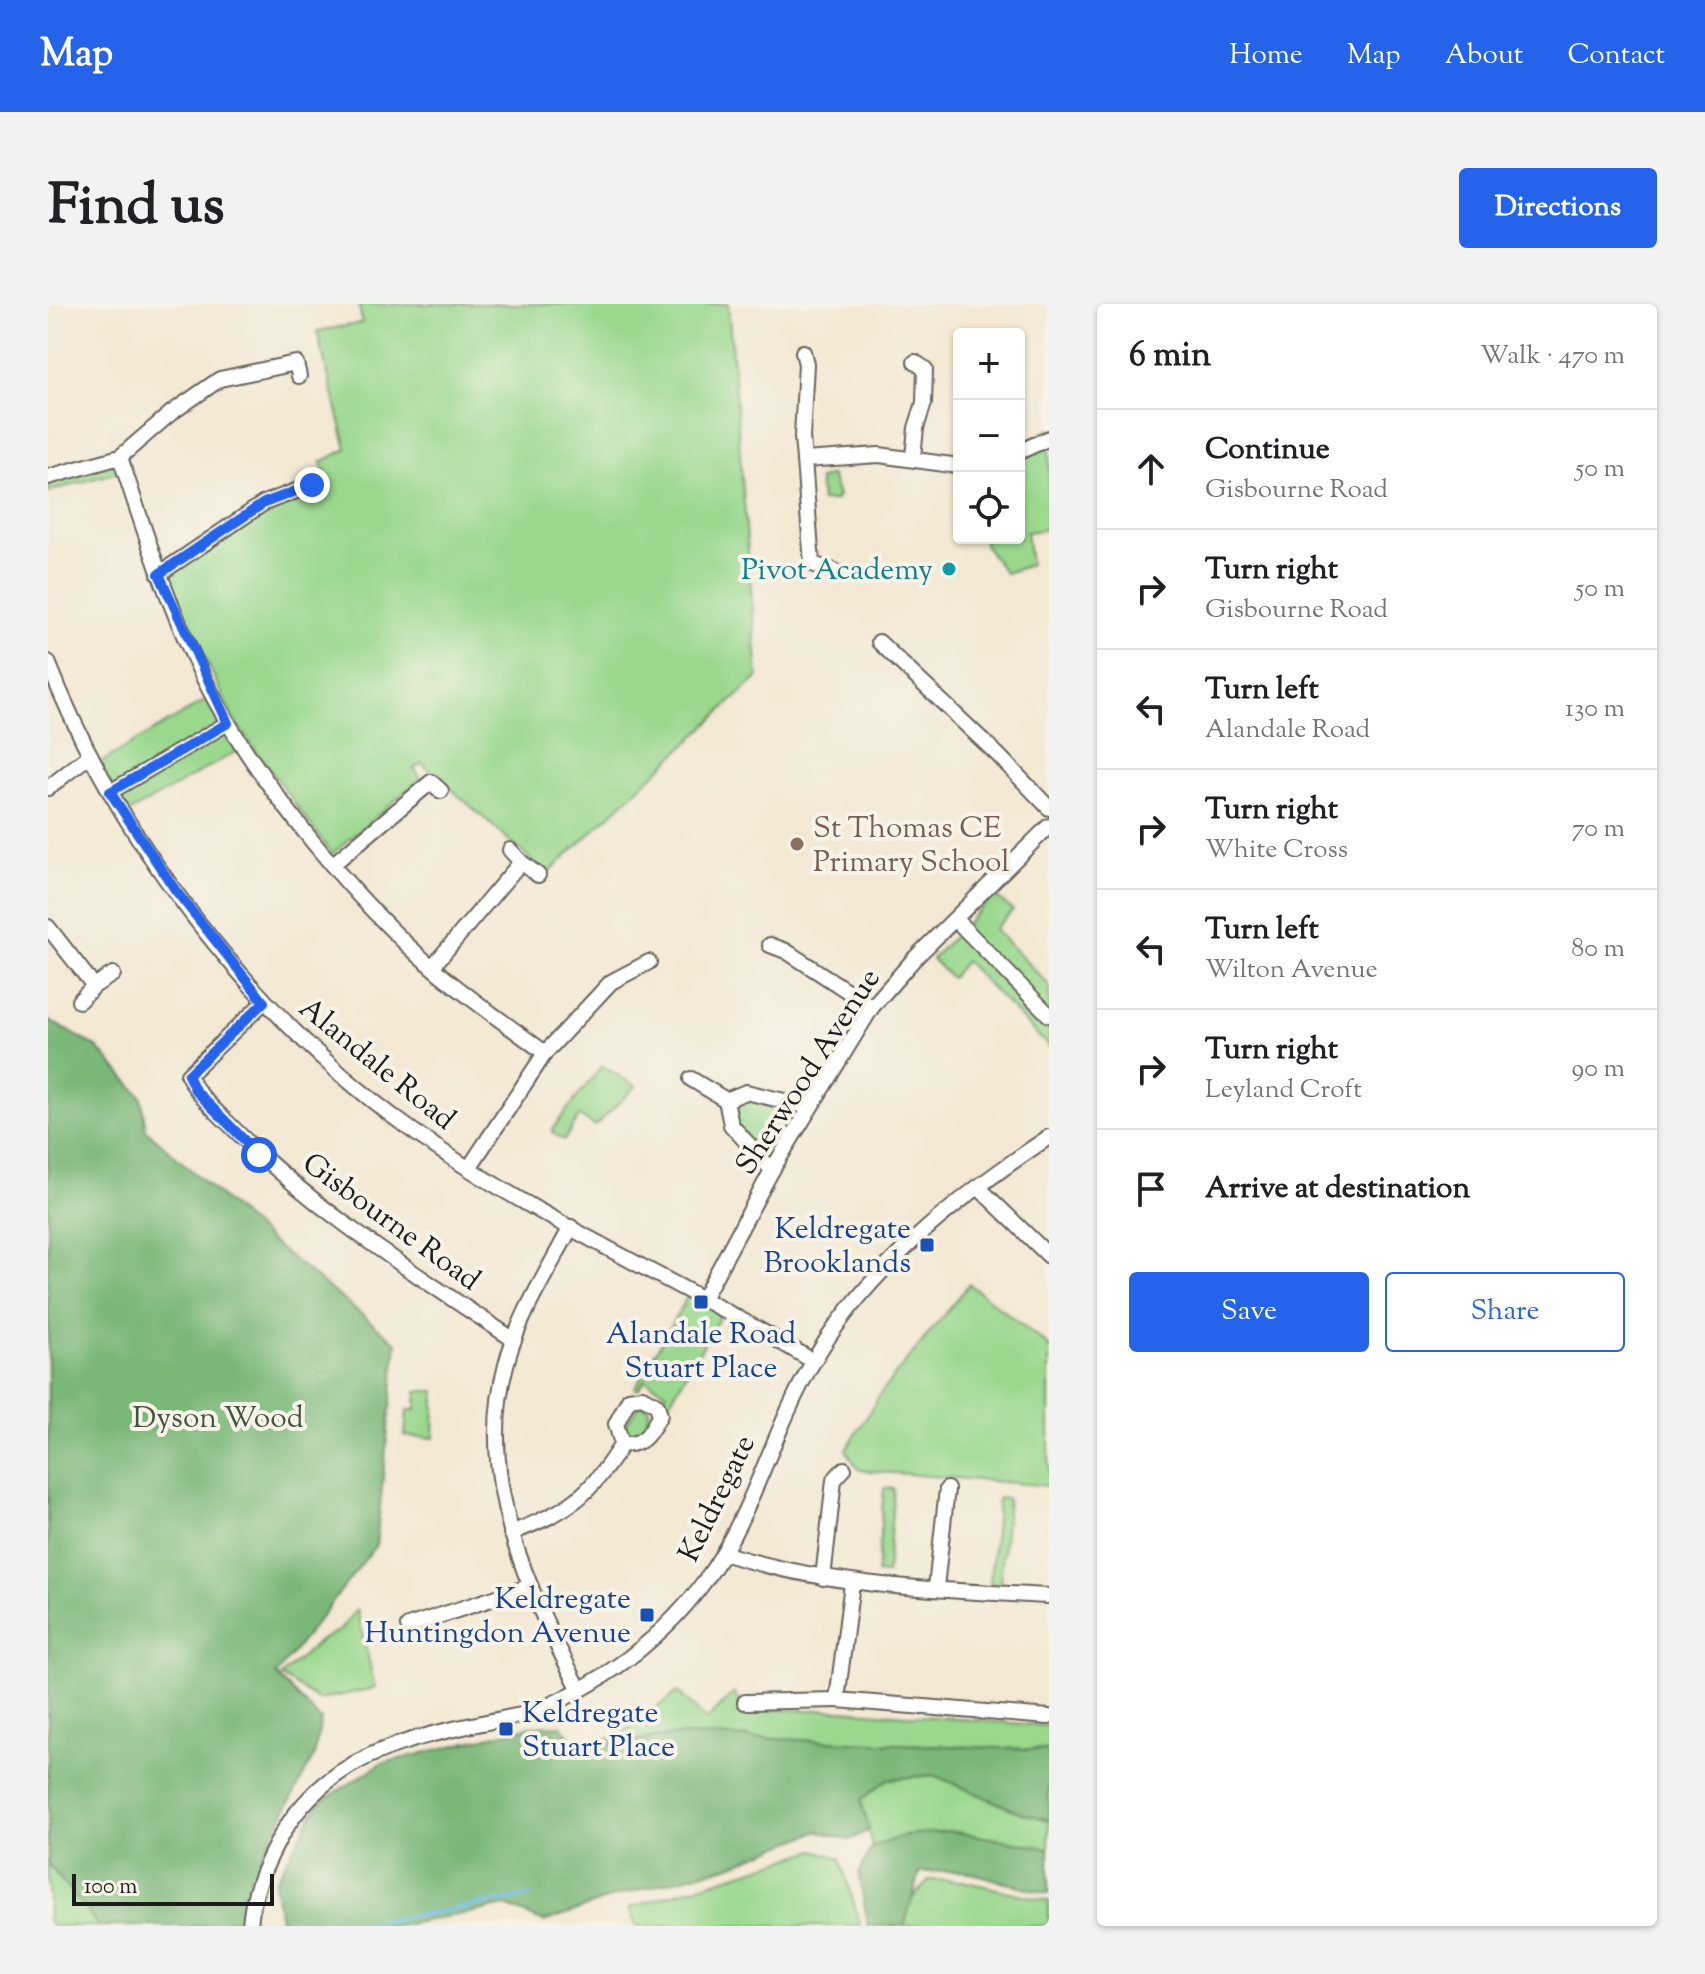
<!DOCTYPE html>
<meta charset="utf-8">
<style>
:root{--surface:#fff;--page:#f2f2f2;--text:#202124;--muted:#757577;--line:#e0e0e0;--accent:#2563eb}
body{margin:0;font-family:"Sorts Mill Goudy",serif;background:var(--page);color:var(--text)}
.controls{position:absolute;right:24px;top:24px;display:grid;overflow:hidden;border-radius:8px;box-shadow:0 2px 6px #0004}
.controls button{width:72px;height:72px;display:grid;place-items:center;padding:0;border:0;border-bottom:2px solid var(--line);background:var(--surface);color:var(--text);font:40px sans-serif}
.scale{position:absolute;left:24px;bottom:20px;width:202px;box-sizing:border-box;padding-left:8px;border:4px solid #1c1c1c;border-top:0;font-size:22px;line-height:28px;white-space:nowrap;color:#1c1c1c;-webkit-text-stroke:6px #f7f3e8;paint-order:stroke}
.stop{position:absolute;width:24px;height:24px;margin:-18px;border:6px solid #2563eb;border-radius:50%;background:#fff}
.stop.end{background:#2563eb;border-color:#fff;box-shadow:0 2px 8px #0008}
.list{margin:0;padding:0;list-style:none}
h2{display:flex;justify-content:space-between;align-items:center;height:104px;margin:0;padding:0 32px;font-size:34px}
h2 small{font-size:26px;font-weight:400;color:var(--muted)}
.list li{display:grid;grid-template-columns:52px 1fr auto;gap:24px;align-items:center;box-sizing:border-box;height:120px;padding:0 32px;border-top:2px solid var(--line)}
.list b{display:block;font-size:30px;white-space:nowrap}
.list p{margin:0;font-size:26px;white-space:nowrap;color:var(--muted)}
.list em{font-size:26px;font-style:normal;color:var(--muted)}
.actions{display:flex;gap:16px;padding:24px 32px}
.actions a{flex:1;padding:18px 0;border:2px solid var(--accent);border-radius:8px;text-align:center;font-size:28px;color:var(--accent)}
.actions .main{background:var(--accent);color:#fff}
.icon{flex:none;width:44px;height:44px;fill:none;stroke:currentColor;stroke-width:2;stroke-linecap:round;stroke-linejoin:round}
.map{position:relative;flex:none;width:1001px;height:1622px;overflow:hidden;border-radius:8px}
header{display:flex;align-items:center;gap:48px;box-sizing:border-box;height:112px;padding:0 40px;background:var(--accent);color:#fff}
header strong{font-size:38px}
nav{display:flex;gap:44px;margin-inline-start:auto;font-size:28px}
.intro{display:flex;align-items:center;justify-content:space-between;box-sizing:border-box;height:192px;padding:0 48px}
h1{margin:0;font-size:56px}
.button{padding:20px 36px;border-radius:8px;background:var(--accent);color:#fff;font-size:28px;font-weight:700}
main{display:flex;gap:48px;padding:0 48px}
aside{flex:1;background:var(--surface);border-radius:8px;box-shadow:0 2px 6px #0004}
.map>svg:first-child{display:block}
</style>
<header>
<strong>Map</strong>
<nav><a>Home</a><a>Map</a><a>About</a><a>Contact</a></nav>
</header>
<div class="intro"><h1>Find us</h1><a class="button">Directions</a></div>
<main>
<div class="map">
<svg width="1001" height="1622" viewBox="0 0 1001 1622">
<rect width="100%" height="100%" fill="#f7f3e8"/>
<filter id="ink" filterUnits="userSpaceOnUse"><feTurbulence type="fractalNoise" baseFrequency=".0125" numOctaves="2"/><feDisplacementMap in="SourceGraphic" scale="16" xChannelSelector="R" yChannelSelector="G"/><feConvolveMatrix kernelMatrix="1 2 1 2 8 2 1 2 1" color-interpolation-filters="sRGB"/></filter>
<filter id="wash" filterUnits="userSpaceOnUse"><feTurbulence type="fractalNoise" baseFrequency=".006" numOctaves="4" result="noise"/><feDisplacementMap in="SourceGraphic" scale="32" xChannelSelector="R" yChannelSelector="G"/><feGaussianBlur stdDeviation="1.8" result="paint"/><feColorMatrix in="noise" values="0 0 0 0 0 0 0 0 0 0 0 0 0 0 0 0 0 1.4 0 .05"/><feComposite in="paint" operator="in"/></filter>
<g filter="url(#wash)">
<rect width="100%" height="100%" fill="#f3e8d3"/>
<!-- green -->
<g fill="#99d88d" stroke="#5a7a54" stroke-width="2">
<polygon points="311,0 680,0 710,373 499,570 374,459 366,464 373,474 284,550 185,415 119,271 221,202 280,182 273,158 299,145 269,27 314,19"/>
<polygon points="1001,126 1001,225 978,228 982,261 957,269 936,240 936,234 971,234 971,142"/>
<polygon points="72,153 76,166 0,188 0,173"/>
<polygon points="783,171 790,192 787,197 773,197 771,176"/>
<polygon points="165,392 196,443 77,511 48,461"/>
<polygon points="945,591 965,606 946,625 1001,681 1001,743 917,657 903,674 884,655"/>
<polygon points="554,762 588,782 547,822 531,812 516,836 504,828 505,824"/>
<polygon points="687,790 762,803 724,866 683,821"/>
<polygon points="921,980 1001,1042 1001,1182 811,1166 798,1146 835,1086"/>
<polygon points="643,986 677,1004 620,1101 613,1098 619,1088 597,1076 590,1086 587,1084"/>
<polygon points="369,1087 387,1087 386,1134 357,1132 359,1106 368,1106"/>
<path d="M 592,1100 L 601,1104 C 601,1115 595,1127 586,1134 L 579,1133 L 576,1122 Z"/>
<polygon points="836,1184 846,1185 839,1270 829,1269"/>
<polygon points="950,1194 960,1195 952,1280 942,1279"/>
<polygon points="309,1305 327,1384 270,1396 233,1372 271,1337 292,1326"/>
<polygon points="630,1388 659,1416 686,1389 700,1412 719,1406 794,1406 1001,1422 1001,1446 633,1431 542,1440 571,1431"/>
<path d="M 886,1471 L 971,1508 L 1001,1516 L 1001,1544 C 934,1533 890,1519 824,1543 L 812,1496 L 840,1475 Z"/>
<polygon points="767,1546 792,1554 813,1622 588,1622 581,1604"/>
<polygon points="0,1560 51,1622 4,1622 0,1617"/>
<polygon points="881,1576 914,1577 1001,1597 1001,1622 852,1622 858,1601"/>
</g>
<!-- forest -->
<g fill="#7ab878" stroke="#4b6a4a" stroke-width="2">
<polygon points="0,716 49,743 93,792 98,826 221,936 349,1039 328,1241 228,1371 273,1416 266,1452 202,1574 197,1622 51,1622 0,1560"/>
<polygon points="513,1421 533,1444 633,1431 1001,1446 1001,1516 971,1508 886,1471 840,1475 813,1496 821,1526 802,1536 771,1527 680,1562 572,1591 496,1618 458,1602 349,1622 233,1622 226,1579 270,1500 332,1460 484,1422"/>
<polygon points="901,1527 1001,1544 1001,1590 916,1567 872,1568 856,1622 820,1622 811,1569 824,1543 857,1531"/>
</g>
<g fill="none" stroke-linecap="round" stroke-linejoin="round">
<!-- stream -->
<polyline stroke="#66b7e1" stroke-width="4" points="307,1622 481,1592"/>
</g>
</g>
<g filter="url(#ink)">
<g fill="none" stroke-linecap="round" stroke-linejoin="round">
<!-- minor casing -->
<g stroke="#67635c" stroke-width="18">
<g id="minor">
<polyline points="755,48 758,60 754,133 756,156"/>
<polyline points="971,148 1001,134"/>
<path d="M 72,153 C 99,235 126,320 167,396 C 216,485 308,598 385,664 C 420,694 460,721 497,749"/>
<polyline points="865,153 868,124 876,99 877,65 867,58"/>
<polyline points="0,173 72,153 123,109 172,75 248,59 251,72"/>
<polyline points="787,267 764,260 756,156 831,151 911,162"/>
<polyline points="111,270 216,199 264,181"/>
<polyline points="831,338 950,451 1001,504"/>
<path d="M 0,358 C 70,537 206,713 362,825 C 488,916 633,977 765,1057"/>
<polyline points="0,484 42,451"/>
<polyline points="62,488 180,419"/>
<polyline points="462,546 473,558"/>
<polyline points="284,561 383,478 393,487"/>
<polyline points="907,615 1001,711"/>
<polyline points="0,623 46,682 31,697"/>
<polyline points="722,641 738,647 824,703"/>
<polyline points="384,663 473,558 490,571"/>
<polyline points="46,682 65,670"/>
<path d="M 216,698 L 140,771 C 150,792 167,806 183,822 C 266,907 368,970 466,1036"/>
<polyline points="643,775 678,796"/>
<polyline points="421,864 497,749 563,678 601,658"/>
<polyline points="724,866 683,821 678,796 698,788 762,803"/>
<polyline points="930,883 1001,952"/>
<path d="M 523,923 C 500,967 470,1013 458,1061 C 427,1175 480,1287 532,1386"/>
<polyline points="656,993 724,866 824,703 866,655 1001,522"/>
<path d="M 463,1229 C 522,1206 541,1193 574,1140 L 568,1120 L 581,1095 L 594,1093 L 609,1101 L 612,1111 C 602,1128 597,1142 574,1140"/>
<path d="M 675,1249 C 780,1283 891,1286 1001,1292"/>
<polyline points="775,1274 786,1176 796,1165"/>
<polyline points="888,1283 899,1185"/>
<polyline points="360,1322 480,1283"/>
<polyline points="789,1396 1001,1413"/>
<polyline points="697,1398 789,1396 804,1279"/>
<path d="M 202,1622 C 204,1589 216,1564 231,1535 C 286,1437 386,1431 486,1408 C 563,1376 631,1323 674,1251 C 710,1190 729,1120 765,1058 C 819,964 912,892 1001,833"/>
</g>
</g>
<!-- minor -->
<use href="#minor" stroke="#fff" stroke-width="14"/>
</g>
</g>
<g fill="none" stroke-linecap="round" stroke-linejoin="round" filter="url(#ink)">
<!-- route -->
<polyline stroke="#2563eb" stroke-width="10" points="211,851 147,786 140,771 216,698 128,587 62,488 180,419 111,270 216,199 264,181"/>
</g>
<!-- markers -->
<circle fill="#0f9aa8" stroke="#f7f3e8" stroke-width="3" cx="901" cy="265" r="8"/>
<circle fill="#8d6e63" stroke="#f7f3e8" stroke-width="3" cx="749" cy="540" r="8"/>
<g fill="#1a4fb4" stroke="#f7f3e8" stroke-width="3">
<rect x="871" y="933" width="16" height="16" rx="4"/>
<rect x="645" y="990" width="16" height="16" rx="4"/>
<rect x="591" y="1303" width="16" height="16" rx="4"/>
<rect x="450" y="1417" width="16" height="16" rx="4"/>
</g>
<g text-anchor="middle" stroke-width="8" stroke-linejoin="round" paint-order="stroke">
<!-- culture labels -->
<g font-size="30" fill="#0d838f" stroke="#f7f3e8" text-anchor="end">
<text x="885" y="275">Pivot Academy</text>
</g>
<!-- education labels -->
<g font-size="30" fill="#785e54" stroke="#f7f3e8" text-anchor="start">
<text x="765" y="533">St Thomas CE<tspan x="765" dy="34">Primary School</tspan></text>
</g>
<!-- street labels -->
<g font-size="30" fill="#1c1c1c" stroke="#f7f3e8">
<text transform="translate(330 759) rotate(39)" y="10">Alandale Road</text>
<text transform="translate(759 767) rotate(-57)" y="10">Sherwood Avenue</text>
<text transform="translate(344 917) rotate(36)" y="10">Gisbourne Road</text>
<text transform="translate(668 1194) rotate(-64)" y="10">Keldregate</text>
</g>
<!-- transit labels -->
<g font-size="30" fill="#164399" stroke="#f7f3e8" text-anchor="end">
<text x="863" y="934">Keldregate<tspan x="863" dy="34">Brooklands</tspan></text>
<text x="653" y="1039" text-anchor="middle">Alandale Road<tspan x="653" dy="34">Stuart Place</tspan></text>
<text x="583" y="1304">Keldregate<tspan x="583" dy="34">Huntingdon Avenue</tspan></text>
<text x="474" y="1418" text-anchor="start">Keldregate<tspan x="474" dy="34">Stuart Place</tspan></text>
</g>
<!-- park labels -->
<g font-size="30" fill="#42543e" stroke="#f7f3e8">
<text x="170" y="1123">Dyson Wood</text>
</g>
</g>
</svg>
<div class="controls">
<button>+</button>
<button>−</button>
<button><svg class="icon" aria-label="locate" viewBox="0 0 24 24"><circle cx="12" cy="12" r="6"/><path d="M12 2v4M12 18v4M2 12h4M18 12h4"/></svg></button>
</div>
<div class="scale">100 m</div>
<div class="stop" style="left:211px;top:851px"></div>
<div class="stop end" style="left:264px;top:181px"></div>
</div>
<aside>
<h2>6 min<small>Walk · 470 m</small></h2>
<ul class="list">
<li><svg class="icon" aria-label="ahead" viewBox="0 0 24 24"><path d="M12 20V5M6 11l6-6 6 6"/></svg><div><b>Continue</b><p>Gisbourne Road</p></div><em>50 m</em></li>
<li><svg class="icon" aria-label="right" viewBox="0 0 24 24"><path d="M7 20v-9h11M14 6l5 5-5 5"/></svg><div><b>Turn right</b><p>Gisbourne Road</p></div><em>50 m</em></li>
<li><svg class="icon" aria-label="left" viewBox="0 0 24 24"><path d="M17 20v-9H6M10 6l-5 5 5 5"/></svg><div><b>Turn left</b><p>Alandale Road</p></div><em>130 m</em></li>
<li><svg class="icon" aria-label="right" viewBox="0 0 24 24"><path d="M7 20v-9h11M14 6l5 5-5 5"/></svg><div><b>Turn right</b><p>White Cross</p></div><em>70 m</em></li>
<li><svg class="icon" aria-label="left" viewBox="0 0 24 24"><path d="M17 20v-9H6M10 6l-5 5 5 5"/></svg><div><b>Turn left</b><p>Wilton Avenue</p></div><em>80 m</em></li>
<li><svg class="icon" aria-label="right" viewBox="0 0 24 24"><path d="M7 20v-9h11M14 6l5 5-5 5"/></svg><div><b>Turn right</b><p>Leyland Croft</p></div><em>90 m</em></li>
<li><svg class="icon" aria-label="arrive" viewBox="0 0 24 24"><path d="M6 21V4h12l-3 4 3 4H6"/></svg><div><b>Arrive at destination</b></div></li>
</ul>
<div class="actions"><a class="main">Save</a><a>Share</a></div>
</aside>
</main>
